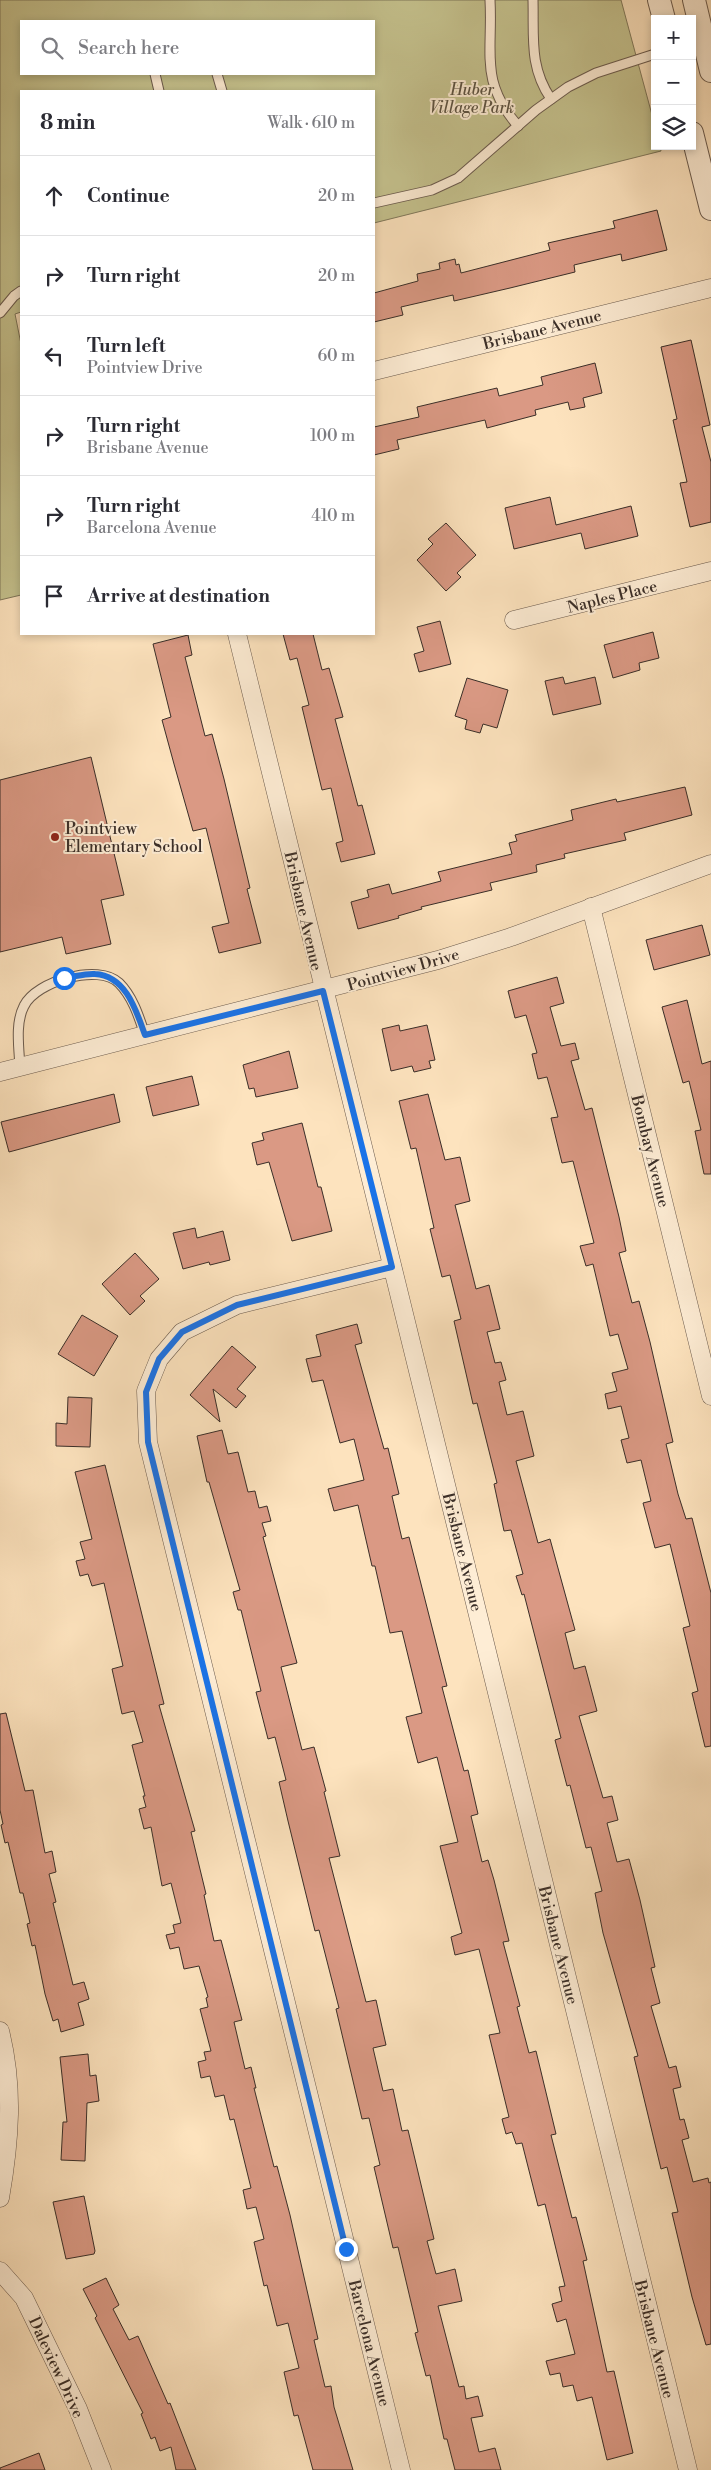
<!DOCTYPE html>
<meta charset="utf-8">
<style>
:root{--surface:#fff;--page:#f2f2f3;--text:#2b2b33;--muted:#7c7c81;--line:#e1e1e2}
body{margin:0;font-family:"Libre Bodoni",serif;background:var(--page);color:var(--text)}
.controls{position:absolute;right:15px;top:15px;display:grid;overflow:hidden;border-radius:0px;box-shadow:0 2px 8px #0003}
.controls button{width:45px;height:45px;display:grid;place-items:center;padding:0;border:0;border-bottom:1px solid var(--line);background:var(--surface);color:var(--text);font:25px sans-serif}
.stop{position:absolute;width:15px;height:15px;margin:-11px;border:4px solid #1a73e8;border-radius:50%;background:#fff}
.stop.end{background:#1a73e8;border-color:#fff;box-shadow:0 1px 5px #0008}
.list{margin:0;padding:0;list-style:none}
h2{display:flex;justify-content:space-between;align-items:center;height:65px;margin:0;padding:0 20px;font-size:21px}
h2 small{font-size:16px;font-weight:400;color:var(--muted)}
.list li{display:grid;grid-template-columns:32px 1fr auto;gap:15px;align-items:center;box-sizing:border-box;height:80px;padding:0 20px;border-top:1px solid var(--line)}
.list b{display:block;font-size:19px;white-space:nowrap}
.list p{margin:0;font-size:16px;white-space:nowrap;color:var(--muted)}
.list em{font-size:16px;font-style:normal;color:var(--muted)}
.icon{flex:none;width:28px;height:28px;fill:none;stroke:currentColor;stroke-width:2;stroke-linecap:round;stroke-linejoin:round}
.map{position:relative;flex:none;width:711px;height:2470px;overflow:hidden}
.search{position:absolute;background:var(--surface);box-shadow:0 2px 8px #0003;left:20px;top:20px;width:355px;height:55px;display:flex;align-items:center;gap:12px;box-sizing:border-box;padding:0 18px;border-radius:0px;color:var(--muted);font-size:19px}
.panel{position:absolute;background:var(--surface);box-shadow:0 2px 8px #0003;left:20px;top:90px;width:355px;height:545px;border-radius:0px}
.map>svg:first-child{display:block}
</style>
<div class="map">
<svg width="711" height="2470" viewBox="0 0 711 2470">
<rect width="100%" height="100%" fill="#fde3be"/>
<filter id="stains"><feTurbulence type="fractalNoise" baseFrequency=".004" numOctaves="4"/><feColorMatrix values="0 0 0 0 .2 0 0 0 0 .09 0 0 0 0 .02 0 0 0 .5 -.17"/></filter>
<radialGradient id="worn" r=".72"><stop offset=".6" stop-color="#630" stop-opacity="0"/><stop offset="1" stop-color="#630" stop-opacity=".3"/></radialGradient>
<!-- green -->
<path fill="#c5c28e" stroke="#80785b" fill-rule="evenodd" d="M 0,0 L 621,0 L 655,126 L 655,146 L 660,146 L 661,151 L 374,223 L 374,91 L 21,91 L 21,312 L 15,314 L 21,344 L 21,595 L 0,600 ZM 21,21 L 374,21 L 374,74 L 21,74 Z"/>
<!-- building -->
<g fill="#da9984" stroke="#3a2e28">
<polygon points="657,210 667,250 622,261 621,254 574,265 575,272 510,288 454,301 453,295 401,307 403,315 374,322 374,293 418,281 417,274 440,269 439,263 455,259 456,265 459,264 461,273 550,250 548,243 615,228 613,221"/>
<polygon points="691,340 710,425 702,427 711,462 711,522 690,527 680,483 687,482 673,420 677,419 661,347"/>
<polygon points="595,363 602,393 583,398 585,407 570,410 568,402 535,410 536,415 487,428 485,420 397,440 399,449 374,455 374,427 419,417 417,407 497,388 499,396 543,385 541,377"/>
<polygon points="550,497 556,525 631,506 638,536 585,549 581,533 514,549 505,508"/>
<polygon points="446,523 476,555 457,573 461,577 446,591 417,560 433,544 428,539"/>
<polygon points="440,621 451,664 419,672 414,654 424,651 417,627"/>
<polygon points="653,632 659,658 639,663 640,670 613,678 604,645"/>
<polygon points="283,634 313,634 322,670 329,668 343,717 335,719 358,806 362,805 375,854 341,862 336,843 343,841 331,788 322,790 302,707 309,705 297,658 290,660"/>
<polygon points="188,635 192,655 185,657 205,736 212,734 224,779 250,888 247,889 261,943 219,953 212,927 229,923 206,828 193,831 174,764 162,720 171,717 153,644"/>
<polygon points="563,677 565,684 595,677 601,704 553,715 545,681"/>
<polygon points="467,678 508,690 497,728 483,724 480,733 465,729 467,720 455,716"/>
<polygon points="91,757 124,895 101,900 111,944 66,954 62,937 0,952 0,780"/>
<polygon points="685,787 692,815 624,833 626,840 564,854 565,858 536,865 537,872 490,883 492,890 421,907 422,909 398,916 399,918 358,929 351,902 369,897 367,890 389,884 392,894 441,881 438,872 512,854 509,843 517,841 515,835 573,820 571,810 616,799 617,802"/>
<polygon points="702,925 710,955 654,970 646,940"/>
<polygon points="557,977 564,1003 550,1007 561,1046 575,1043 579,1059 571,1061 585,1110 592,1108 619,1217 626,1251 619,1253 632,1303 639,1301 650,1342 673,1442 666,1444 678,1494 686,1519 692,1518 711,1593 711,1746 705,1747 692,1693 698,1691 683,1628 690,1626 670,1544 655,1548 643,1503 651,1501 641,1460 627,1463 621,1440 629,1438 621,1406 608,1409 605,1394 617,1391 612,1373 628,1369 618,1334 610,1336 593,1264 586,1266 580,1246 594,1243 573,1161 562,1163 551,1118 558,1117 547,1077 538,1079 532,1054 537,1053 526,1015 515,1018 508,991"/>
<polygon points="687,1000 702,1064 711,1061 711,1174 704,1174 695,1131 701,1130 689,1081 683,1083 662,1007"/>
<polygon points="399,1025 400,1031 427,1025 435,1060 429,1061 431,1068 414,1072 412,1066 391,1071 382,1029"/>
<polygon points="289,1051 298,1088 256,1097 254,1088 249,1089 243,1065"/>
<polygon points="192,1076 199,1105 153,1116 146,1087"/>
<polygon points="114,1094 120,1122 9,1152 1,1122"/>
<polygon points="428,1094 445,1160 460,1157 470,1201 455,1205 476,1289 489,1285 500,1329 487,1332 495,1363 501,1362 506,1380 499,1382 507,1415 523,1411 534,1456 516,1461 538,1543 550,1539 575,1630 565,1633 574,1669 585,1666 597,1711 579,1716 603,1798 612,1796 618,1820 607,1823 617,1862 629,1859 640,1900 655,1967 651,1968 660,2003 651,2006 669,2068 676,2066 681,2087 673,2089 680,2120 684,2119 689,2138 682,2140 693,2182 708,2178 709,2183 711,2182 711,2344 706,2345 692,2297 672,2213 678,2212 667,2167 661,2169 634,2057 638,2056 603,1933 595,1893 602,1891 591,1847 586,1848 570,1785 567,1786 555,1740 561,1738 524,1594 522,1595 516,1576 523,1574 511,1530 504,1531 494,1484 497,1483 477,1403 473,1404 454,1321 461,1319 450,1275 442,1277 430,1229 434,1228 416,1148 411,1149 399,1101"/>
<polygon points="302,1123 318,1187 321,1187 332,1231 292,1241 269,1162 257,1165 252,1143 264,1140 262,1133"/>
<polygon points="195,1228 197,1238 223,1231 230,1260 210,1265 209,1262 183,1269 173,1233"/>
<polygon points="135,1253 159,1279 140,1296 145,1301 130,1315 102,1284"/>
<polygon points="82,1315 118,1336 94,1376 58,1354"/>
<polygon points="357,1324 362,1343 355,1345 384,1449 388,1448 399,1494 392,1496 402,1539 409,1537 420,1580 447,1686 442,1687 464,1771 468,1770 478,1814 471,1816 482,1862 488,1860 494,1880 509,1941 503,1942 520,2006 517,2007 529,2053 536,2051 556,2134 551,2135 572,2218 576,2217 587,2260 583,2261 607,2372 614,2371 633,2453 607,2460 592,2397 577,2401 573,2385 563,2387 560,2373 550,2375 546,2361 575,2354 566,2319 557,2322 552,2304 562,2301 559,2287 565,2286 545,2204 538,2206 522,2143 516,2144 512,2132 506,2134 502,2119 509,2117 489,2035 500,2033 479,1949 455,1955 451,1937 462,1933 440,1846 458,1842 437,1757 418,1763 406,1717 422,1713 402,1631 390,1633 375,1566 372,1566 358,1505 334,1511 328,1489 364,1480 354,1439 340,1443 323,1380 312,1382 306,1359 321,1356 316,1335"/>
<polygon points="232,1346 256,1367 237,1389 246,1396 236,1408 213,1389 220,1422 190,1395"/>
<polygon points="68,1397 92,1398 90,1447 56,1446 56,1423 67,1424"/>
<polygon points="222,1430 228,1454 238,1452 248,1492 255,1491 259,1508 267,1506 271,1521 262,1523 266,1536 263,1537 297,1663 281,1667 302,1750 314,1747 326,1791 324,1792 340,1856 329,1858 366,2002 376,2000 386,2045 373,2048 383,2091 393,2089 402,2131 408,2130 434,2239 427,2241 436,2274 455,2269 462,2301 438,2306 459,2387 464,2386 466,2399 478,2396 483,2416 471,2418 479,2452 495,2448 501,2470 455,2470 447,2439 444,2439 430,2375 426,2376 415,2333 418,2332 398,2247 393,2248 374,2167 380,2165 369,2118 362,2119 336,2009 339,2008 319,1930 315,1931 288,1821 279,1782 286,1780 275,1737 268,1739 256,1692 261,1691 241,1610 238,1610 233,1592 240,1590 209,1482 207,1482 197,1436"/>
<polygon points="105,1465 164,1704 159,1705 195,1831 191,1832 206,1894 204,1895 214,1941 221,1940 242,2020 234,2022 245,2069 251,2067 256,2088 254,2088 274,2167 277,2166 290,2215 318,2339 314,2340 325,2387 331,2386 334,2407 353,2470 313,2470 298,2415 294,2416 284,2372 299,2368 288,2323 277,2326 267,2285 264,2286 254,2242 264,2239 256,2207 247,2209 243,2190 251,2188 234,2119 230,2120 224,2095 215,2097 210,2076 201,2078 198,2062 206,2060 204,2052 211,2051 200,2009 208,2007 206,1998 208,1997 199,1966 184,1969 179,1947 170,1949 166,1935 175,1933 173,1925 181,1923 171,1883 162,1886 151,1827 144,1829 139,1809 146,1807 143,1796 145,1796 132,1745 143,1742 134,1711 122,1714 112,1669 123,1666 104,1583 92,1586 88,1574 80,1576 76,1561 85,1559 80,1542 92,1539 75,1472"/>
<polygon points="6,1713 25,1791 33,1790 45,1853 52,1851 56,1872 49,1874 56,1902 53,1903 73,1985 84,1982 89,1999 78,2003 84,2025 61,2032 58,2019 53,2021 45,1994 35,1945 32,1946 27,1924 30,1923 23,1893 20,1893 8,1842 5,1843 1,1825 3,1824 0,1810 0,1714"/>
<polygon points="88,2054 90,2076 96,2075 99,2101 87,2103 85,2161 61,2160 63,2122 67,2122 60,2057"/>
<polygon points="84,2196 95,2251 94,2254 66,2259 53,2202"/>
<polygon points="106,2278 119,2305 113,2309 129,2340 138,2336 168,2404 170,2403 196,2470 176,2470 171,2447 160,2451 155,2437 151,2439 141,2414 143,2413 95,2318 97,2316 83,2289"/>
<polygon points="39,2453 45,2470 0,2470 0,2468"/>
</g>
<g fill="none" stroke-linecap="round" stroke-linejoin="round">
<!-- service casing -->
<g stroke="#6b5b4e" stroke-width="11">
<g id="service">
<path d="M 490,0 C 493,53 479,81 518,126"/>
<path d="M 533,0 C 534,37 529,67 551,99"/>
<polyline points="155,74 159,91"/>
<polyline points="217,74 222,91"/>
<polyline points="374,203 432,190 458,178 536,110 568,87 596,73 655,54"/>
<polyline points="0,313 14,296 21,291"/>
<path d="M 20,1067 C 19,1048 15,1023 24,1006 C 36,981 99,963 119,983 C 133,997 139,1017 145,1035"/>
</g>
</g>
<!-- minor casing -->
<g stroke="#6b5b4e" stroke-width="19">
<g id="minor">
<polyline points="374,371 711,288"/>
<polyline points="514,620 711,571"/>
<polyline points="237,634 688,2470"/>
<polyline points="591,907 711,1396"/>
<polyline points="0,1072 438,960 511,937 711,864"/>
<polyline points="392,1267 237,1305 182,1332 159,1359 146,1391 148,1442 401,2470"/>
<path d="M 0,2031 C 14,2087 10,2141 0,2198"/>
<polyline points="0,2271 24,2298 78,2409 102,2470"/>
</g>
</g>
<!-- tertiary casing -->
<g stroke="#6b5b4e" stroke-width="24">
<g id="tertiary">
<polyline points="659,0 664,19"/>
<polyline points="694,0 711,71"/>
<polyline points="692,133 711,209"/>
</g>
</g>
<!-- service -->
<use href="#service" stroke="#feedd5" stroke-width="9"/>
<!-- minor -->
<use href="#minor" stroke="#feedd5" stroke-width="18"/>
<!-- tertiary -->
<use href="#tertiary" stroke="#feedd5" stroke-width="22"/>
</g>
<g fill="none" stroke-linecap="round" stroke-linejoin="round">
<!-- route -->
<path stroke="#1a73e8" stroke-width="6" d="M 64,978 C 74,977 86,973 95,974 C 126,976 136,1010 145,1035 L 323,991 L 392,1267 L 237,1305 L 182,1332 L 159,1359 L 146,1392 L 148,1442 L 346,2249"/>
</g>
<!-- markers -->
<circle fill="#8f2418" stroke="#feedd5" stroke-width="2" cx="55" cy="837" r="5"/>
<g text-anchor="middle" stroke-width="4" stroke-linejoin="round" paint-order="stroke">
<!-- park labels -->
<g font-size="16" font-style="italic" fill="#5d5342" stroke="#feedd5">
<text x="472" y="95">Huber<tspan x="472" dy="18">Village Park</tspan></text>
</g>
<!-- street labels -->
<g font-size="16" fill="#3a2e28" stroke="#feedd5">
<text transform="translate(542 329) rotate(-14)" y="6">Brisbane Avenue</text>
<text transform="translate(612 596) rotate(-14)" y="6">Naples Place</text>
<text transform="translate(304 911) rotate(77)" y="6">Brisbane Avenue</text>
<text transform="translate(403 969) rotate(-16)" y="6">Pointview Drive</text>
<text transform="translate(651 1151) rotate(76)" y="6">Bombay Avenue</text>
<text transform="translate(463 1552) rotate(76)" y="6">Brisbane Avenue</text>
<text transform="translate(559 1945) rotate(76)" y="6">Brisbane Avenue</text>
<text transform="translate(655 2339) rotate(76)" y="6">Brisbane Avenue</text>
<text transform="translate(370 2343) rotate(76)" y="6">Barcelona Avenue</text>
<text transform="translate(57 2367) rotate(65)" y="6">Daleview Drive</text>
</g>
<!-- poi labels -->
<g font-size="16" fill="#3a2e28" stroke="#feedd5" text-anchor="start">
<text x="65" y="834">Pointview<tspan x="65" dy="18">Elementary School</tspan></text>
</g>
</g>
<rect width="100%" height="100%" filter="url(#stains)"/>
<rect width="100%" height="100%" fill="url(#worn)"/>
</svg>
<div class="controls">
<button>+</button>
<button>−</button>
<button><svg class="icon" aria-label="layers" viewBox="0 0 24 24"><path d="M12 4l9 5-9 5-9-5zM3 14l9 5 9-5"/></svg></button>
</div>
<div class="stop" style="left:64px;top:978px"></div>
<div class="stop end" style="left:346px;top:2249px"></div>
<div class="search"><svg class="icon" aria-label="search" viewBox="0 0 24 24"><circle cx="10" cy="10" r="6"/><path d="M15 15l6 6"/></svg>Search here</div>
<section class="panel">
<h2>8 min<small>Walk · 610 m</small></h2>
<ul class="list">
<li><svg class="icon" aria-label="ahead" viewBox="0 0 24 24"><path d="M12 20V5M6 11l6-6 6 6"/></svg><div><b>Continue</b></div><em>20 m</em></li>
<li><svg class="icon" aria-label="right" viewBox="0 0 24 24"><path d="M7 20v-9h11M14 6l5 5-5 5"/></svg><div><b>Turn right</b></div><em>20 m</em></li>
<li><svg class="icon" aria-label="left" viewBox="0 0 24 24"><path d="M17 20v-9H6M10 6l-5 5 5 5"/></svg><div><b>Turn left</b><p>Pointview Drive</p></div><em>60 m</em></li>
<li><svg class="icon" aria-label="right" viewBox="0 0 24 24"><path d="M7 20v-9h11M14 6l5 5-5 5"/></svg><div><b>Turn right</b><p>Brisbane Avenue</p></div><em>100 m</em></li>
<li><svg class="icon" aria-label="right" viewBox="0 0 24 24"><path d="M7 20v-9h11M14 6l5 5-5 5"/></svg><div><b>Turn right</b><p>Barcelona Avenue</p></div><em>410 m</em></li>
<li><svg class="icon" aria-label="arrive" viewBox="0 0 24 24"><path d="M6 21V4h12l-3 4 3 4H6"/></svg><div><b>Arrive at destination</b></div></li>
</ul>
</section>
</div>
